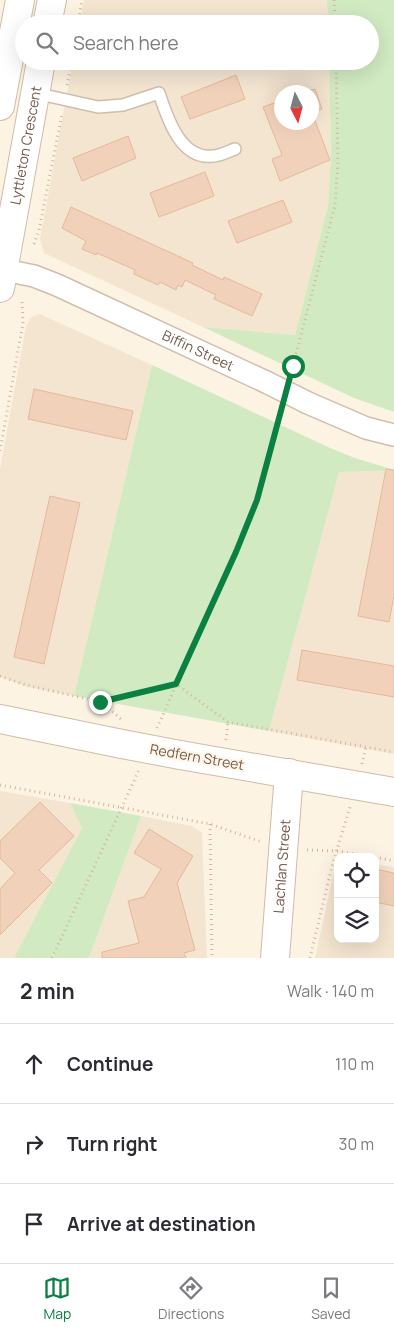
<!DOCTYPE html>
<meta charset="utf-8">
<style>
:root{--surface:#fff;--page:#f7f7f7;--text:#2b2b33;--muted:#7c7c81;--line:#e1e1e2;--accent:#0b8043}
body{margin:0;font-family:Manrope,sans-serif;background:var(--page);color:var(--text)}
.controls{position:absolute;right:15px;bottom:15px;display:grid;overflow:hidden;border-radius:10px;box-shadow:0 5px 20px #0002}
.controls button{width:45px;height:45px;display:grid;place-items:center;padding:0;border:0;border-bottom:1px solid var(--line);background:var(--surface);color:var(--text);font:25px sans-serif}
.compass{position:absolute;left:274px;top:85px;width:45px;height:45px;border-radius:50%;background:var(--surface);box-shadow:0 5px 20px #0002;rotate:174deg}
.stop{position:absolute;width:15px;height:15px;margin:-11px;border:4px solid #0b8043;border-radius:50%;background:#fff}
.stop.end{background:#0b8043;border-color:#fff;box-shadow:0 1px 5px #0008}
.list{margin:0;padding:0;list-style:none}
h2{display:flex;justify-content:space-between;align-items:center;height:65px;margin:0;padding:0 20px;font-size:21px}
h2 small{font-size:16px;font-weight:400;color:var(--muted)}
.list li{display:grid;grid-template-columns:32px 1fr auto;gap:15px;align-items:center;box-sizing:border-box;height:80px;padding:0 20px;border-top:1px solid var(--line)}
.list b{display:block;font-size:19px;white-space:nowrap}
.list em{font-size:16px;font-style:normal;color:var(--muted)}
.icon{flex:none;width:28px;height:28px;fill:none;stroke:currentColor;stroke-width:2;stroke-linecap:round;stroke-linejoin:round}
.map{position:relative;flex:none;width:394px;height:958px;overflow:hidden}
.search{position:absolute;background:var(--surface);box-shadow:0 5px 20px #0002;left:15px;right:15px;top:15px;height:55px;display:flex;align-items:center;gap:12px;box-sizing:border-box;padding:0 18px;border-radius:28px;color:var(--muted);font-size:19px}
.sheet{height:305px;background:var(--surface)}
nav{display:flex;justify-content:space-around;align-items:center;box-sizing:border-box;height:70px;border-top:1px solid var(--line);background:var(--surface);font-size:14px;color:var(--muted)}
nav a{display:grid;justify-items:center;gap:2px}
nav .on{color:var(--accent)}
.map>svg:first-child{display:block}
</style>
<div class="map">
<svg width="394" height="958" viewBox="0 0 394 958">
<rect width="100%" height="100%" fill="#fcf3e3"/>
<!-- residential -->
<g fill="#f4e5d1" fill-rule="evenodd">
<polygon points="84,0 327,0 328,24 80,24"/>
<path d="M 73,61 L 329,61 L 331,157 L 328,206 L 295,335 L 203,327 L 44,253 L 40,239 ZM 282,92 L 312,92 L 312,122 L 282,122 Z"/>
<polygon points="40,314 152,365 74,696 28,687 0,677 0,469 26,326 31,317"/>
<polygon points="370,470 394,470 394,754 269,731 339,472"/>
<polygon points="0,791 70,803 82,828 14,958 0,958"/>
<polygon points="141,816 192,826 202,833 207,958 89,958"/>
<polygon points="338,863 338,939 375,939 375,864 394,867 394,958 315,958 334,870"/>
</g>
<!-- green -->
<g fill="#d1eac2">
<polygon points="327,0 394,0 394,412 354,398 203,327 295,335 328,206 331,157 329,61 370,61 370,24 328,24"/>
<polygon points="152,365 330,448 355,458 394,470 339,472 269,731 74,696"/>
<polygon points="70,803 141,816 89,958 14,958 82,828"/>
</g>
<!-- building -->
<g fill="#f2d1ba" stroke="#e5b89b">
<polygon points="236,75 245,99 190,119 181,97"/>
<polygon points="315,89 322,109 312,113 330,160 280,181 272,159 282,155 263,107 282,100 282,122 312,122 312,92 301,92"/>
<polygon points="128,136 136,158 82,181 73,158"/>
<polygon points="205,172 214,196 159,217 150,193"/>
<polygon points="283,200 292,222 237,243 228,221"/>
<polygon points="71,207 193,263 192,265 223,280 224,277 262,294 252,316 214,299 216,295 185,280 182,287 178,285 176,290 160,282 158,285 134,274 135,270 97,253 96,255 82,249 86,241 62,228"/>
<polygon points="34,389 133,411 126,440 28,419"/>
<polygon points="386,469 394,470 394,596 389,622 358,616"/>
<polygon points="50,496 80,503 44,664 14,657"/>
<polygon points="302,650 394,666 394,697 297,680"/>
<polygon points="40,802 74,836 39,870 52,883 0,935 0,889 15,873 0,858 0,841"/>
<polygon points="149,829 193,856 177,883 195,950 184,953 186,958 102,958 102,952 139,943 128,901 144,897 161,869 134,853"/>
<polygon points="375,869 394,873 394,906 375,902"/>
</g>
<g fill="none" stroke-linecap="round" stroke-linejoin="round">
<!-- lane casing -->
<g stroke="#d0bdad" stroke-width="14">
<path id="lane" d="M 35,93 L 98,107 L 123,105 L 159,93 C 167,117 180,160 213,156 C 220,156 229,151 235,149"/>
</g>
<!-- street casing -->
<g stroke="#d0bdad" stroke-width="24">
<g id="street">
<path id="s1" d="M 0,269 L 34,276 L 57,285 L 266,382"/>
<polyline points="308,403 366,428 394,435"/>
</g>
</g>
<!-- secondary casing -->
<g stroke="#d1bba7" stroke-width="30">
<g id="secondary">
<polyline points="47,24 52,0"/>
<polyline points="0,106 20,0"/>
<path id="s2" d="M 0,288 L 41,61"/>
<polyline points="0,719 122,744"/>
<polyline points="180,755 394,792"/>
<path id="s3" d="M 275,958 L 289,773"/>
</g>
</g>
<!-- path -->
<g stroke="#d7b59e" stroke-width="3" stroke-dasharray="1 4" stroke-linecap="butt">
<polyline points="334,0 335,24"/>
<polyline points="78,24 82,0"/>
<polyline points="67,85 72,61"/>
<polyline points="34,244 39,230 62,114"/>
<polyline points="291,373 335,205 338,162 336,61"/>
<polyline points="0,451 23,323 22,299"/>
<polyline points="0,676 26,685 100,702 176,684 228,722 394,752"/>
<polyline points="101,702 121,719"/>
<polyline points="157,728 236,552 257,500 281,411"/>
<polyline points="226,740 228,722"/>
<polyline points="362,764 366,747"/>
<polyline points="0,785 210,824 262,842"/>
<polyline points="210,824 212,958"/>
<polyline points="307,850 338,851 371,857"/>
<polyline points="375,857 394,861"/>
<polyline points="52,958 139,770"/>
<polyline points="310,958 332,866 350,807"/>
</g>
<!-- lane -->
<use href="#lane" stroke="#fff" stroke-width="11"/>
<!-- street -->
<use href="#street" stroke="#fff" stroke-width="21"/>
<!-- secondary -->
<use href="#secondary" stroke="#fff" stroke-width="28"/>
<!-- street-bridge casing -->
<g stroke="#d0bdad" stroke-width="24" stroke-linecap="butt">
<polyline id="street-bridge" points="266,382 308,403"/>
</g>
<!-- secondary-bridge casing -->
<g stroke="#d1bba7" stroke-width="30" stroke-linecap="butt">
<polyline id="secondary-bridge" points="122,744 180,755"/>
</g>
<!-- street-bridge -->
<use href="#street-bridge" stroke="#fff" stroke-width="21"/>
<!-- secondary-bridge -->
<use href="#secondary-bridge" stroke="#fff" stroke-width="28"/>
</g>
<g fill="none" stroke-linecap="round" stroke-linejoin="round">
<!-- route -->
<polyline stroke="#0b8043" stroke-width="6" points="100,702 176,684 236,552 257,500 293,366"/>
</g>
<g text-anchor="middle" stroke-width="4.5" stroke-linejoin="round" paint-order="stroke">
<!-- street labels -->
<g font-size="14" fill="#755949" stroke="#fff7ea">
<text dy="5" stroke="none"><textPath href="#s2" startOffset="145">Lyttleton Crescent</textPath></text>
<text dy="5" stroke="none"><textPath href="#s1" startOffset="215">Biffin Street</textPath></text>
<text transform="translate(197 757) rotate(10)" y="5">Redfern Street</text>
<text dy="5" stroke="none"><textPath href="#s3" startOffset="92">Lachlan Street</textPath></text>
</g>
</g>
</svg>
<div class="controls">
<button><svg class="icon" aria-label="locate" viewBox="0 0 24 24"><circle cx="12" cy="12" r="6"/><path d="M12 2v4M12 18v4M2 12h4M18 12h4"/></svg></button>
<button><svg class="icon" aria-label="layers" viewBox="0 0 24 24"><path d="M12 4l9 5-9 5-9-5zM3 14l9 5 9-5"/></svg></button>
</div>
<svg class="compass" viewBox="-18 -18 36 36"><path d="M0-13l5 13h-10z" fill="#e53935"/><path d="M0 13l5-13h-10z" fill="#7c7c81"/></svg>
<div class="stop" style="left:293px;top:366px"></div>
<div class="stop end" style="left:100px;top:702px"></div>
<div class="search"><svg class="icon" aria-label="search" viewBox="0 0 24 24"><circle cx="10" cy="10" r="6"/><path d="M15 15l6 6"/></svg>Search here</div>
</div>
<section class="sheet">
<h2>2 min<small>Walk · 140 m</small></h2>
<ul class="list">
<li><svg class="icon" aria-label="ahead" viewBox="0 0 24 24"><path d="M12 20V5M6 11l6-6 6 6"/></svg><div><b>Continue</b></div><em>110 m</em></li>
<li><svg class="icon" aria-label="right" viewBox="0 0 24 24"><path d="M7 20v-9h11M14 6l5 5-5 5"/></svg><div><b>Turn right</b></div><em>30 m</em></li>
<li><svg class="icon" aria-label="arrive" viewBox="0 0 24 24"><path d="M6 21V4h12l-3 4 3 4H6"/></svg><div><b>Arrive at destination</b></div></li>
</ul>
</section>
<nav>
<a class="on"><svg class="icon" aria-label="map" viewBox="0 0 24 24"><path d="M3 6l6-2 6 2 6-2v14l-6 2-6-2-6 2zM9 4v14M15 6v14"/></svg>Map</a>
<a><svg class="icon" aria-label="directions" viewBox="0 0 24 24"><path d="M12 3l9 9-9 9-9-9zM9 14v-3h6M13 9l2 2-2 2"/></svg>Directions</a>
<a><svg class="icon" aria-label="saved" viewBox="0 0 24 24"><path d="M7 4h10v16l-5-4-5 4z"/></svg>Saved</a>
</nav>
